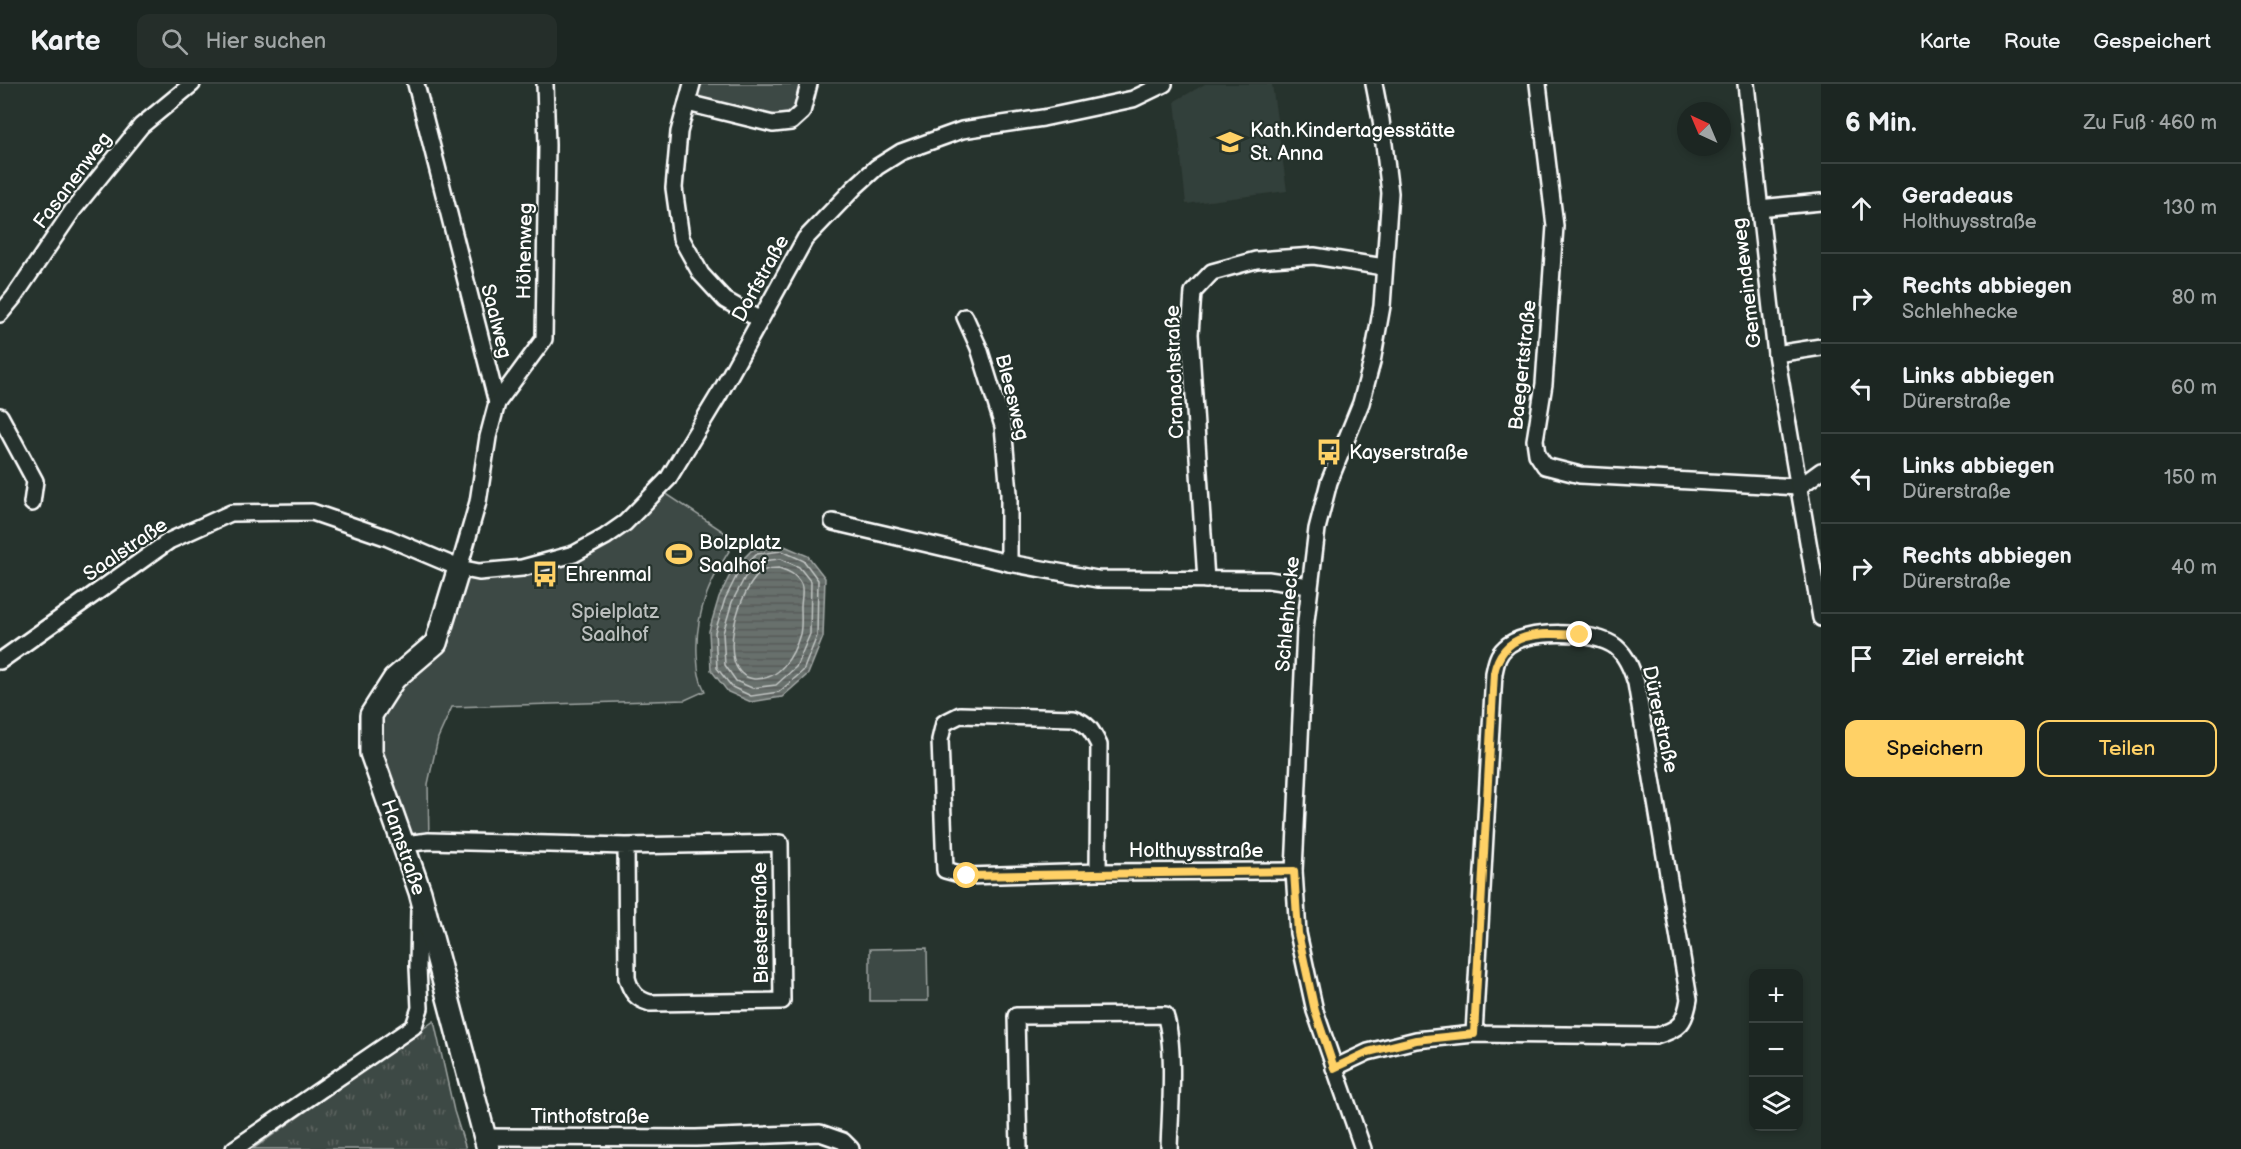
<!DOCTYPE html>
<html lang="de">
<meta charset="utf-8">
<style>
:root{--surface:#1c2622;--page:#252e2a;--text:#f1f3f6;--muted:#a0a5a5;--line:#3a4340;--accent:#ffd166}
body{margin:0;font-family:"Balsamiq Sans",sans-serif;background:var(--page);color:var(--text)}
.controls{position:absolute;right:18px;bottom:18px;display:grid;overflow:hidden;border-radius:12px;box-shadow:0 3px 9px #0003}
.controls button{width:54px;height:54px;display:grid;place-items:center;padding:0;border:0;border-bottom:2px solid var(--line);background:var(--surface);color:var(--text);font:30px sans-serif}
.compass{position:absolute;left:1677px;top:18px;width:54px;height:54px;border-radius:50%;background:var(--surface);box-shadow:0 3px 9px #0003;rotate:316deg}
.stop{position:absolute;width:18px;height:18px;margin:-14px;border:4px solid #ffd166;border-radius:50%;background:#fff}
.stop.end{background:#ffd166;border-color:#fff;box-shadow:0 2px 6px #0008}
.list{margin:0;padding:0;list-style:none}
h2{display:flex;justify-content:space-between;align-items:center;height:78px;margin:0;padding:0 24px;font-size:26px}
h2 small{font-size:20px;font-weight:400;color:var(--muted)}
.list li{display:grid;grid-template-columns:39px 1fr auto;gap:18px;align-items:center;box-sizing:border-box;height:90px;padding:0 24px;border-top:2px solid var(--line)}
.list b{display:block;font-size:22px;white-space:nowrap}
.list p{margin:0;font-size:20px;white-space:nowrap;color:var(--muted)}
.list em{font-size:20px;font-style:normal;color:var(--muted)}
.actions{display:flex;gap:12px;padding:18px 24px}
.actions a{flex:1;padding:14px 0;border:2px solid var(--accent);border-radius:12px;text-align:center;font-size:21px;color:var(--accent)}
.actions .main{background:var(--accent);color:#111}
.icon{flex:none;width:33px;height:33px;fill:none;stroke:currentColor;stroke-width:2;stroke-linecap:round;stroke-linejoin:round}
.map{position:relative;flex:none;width:1821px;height:1065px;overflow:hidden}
header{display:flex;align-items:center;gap:36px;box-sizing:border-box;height:84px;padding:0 30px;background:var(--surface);border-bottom:2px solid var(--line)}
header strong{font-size:28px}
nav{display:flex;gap:33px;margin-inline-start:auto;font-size:21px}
.search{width:420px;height:54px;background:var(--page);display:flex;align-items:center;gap:15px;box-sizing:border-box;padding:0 21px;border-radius:12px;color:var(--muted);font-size:22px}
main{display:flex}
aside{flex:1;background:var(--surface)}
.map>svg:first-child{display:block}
</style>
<header>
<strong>Karte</strong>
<div class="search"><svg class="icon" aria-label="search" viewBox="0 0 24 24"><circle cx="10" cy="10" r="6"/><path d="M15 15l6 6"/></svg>Hier suchen</div>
<nav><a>Karte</a><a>Route</a><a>Gespeichert</a></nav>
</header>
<main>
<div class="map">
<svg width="1821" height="1065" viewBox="0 0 1821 1065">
<defs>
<pattern id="grass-tufts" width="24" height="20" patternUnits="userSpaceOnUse" patternTransform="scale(1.5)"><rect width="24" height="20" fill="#3e4944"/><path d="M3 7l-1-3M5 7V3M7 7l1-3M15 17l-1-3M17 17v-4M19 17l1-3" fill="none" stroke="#5b6460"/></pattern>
<pattern id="water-rules" width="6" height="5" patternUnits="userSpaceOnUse" patternTransform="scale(1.5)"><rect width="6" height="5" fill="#67706c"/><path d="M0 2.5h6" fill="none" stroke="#575a59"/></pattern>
</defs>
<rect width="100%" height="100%" fill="#26332d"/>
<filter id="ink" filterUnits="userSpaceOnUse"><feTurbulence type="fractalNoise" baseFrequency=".0167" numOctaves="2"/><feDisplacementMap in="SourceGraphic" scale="12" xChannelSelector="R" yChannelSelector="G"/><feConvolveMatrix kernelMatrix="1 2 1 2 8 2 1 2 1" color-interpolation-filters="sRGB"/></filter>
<g filter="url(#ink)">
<!-- built -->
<polygon fill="#333f3a" points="1205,0 1272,0 1287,107 1186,120 1175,17"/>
<!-- grass -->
<polygon fill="url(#grass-tufts)" stroke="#9ea4a2" stroke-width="1.5" points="434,937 454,1027 466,1065 253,1065"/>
<!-- park -->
<g fill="#3e4944" stroke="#9ea4a2" stroke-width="1.5">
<polygon points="692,0 809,0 791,38 687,19"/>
<path d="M 659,405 L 736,456 C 712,493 695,525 697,570 C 698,584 698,594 705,607 L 685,616 L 452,623 L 438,654 L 428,700 L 429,757 L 404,760 L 371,631 L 436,559 L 459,484 L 574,470 Z"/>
<polygon points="927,864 928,917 870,917 870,865"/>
</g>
<!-- water -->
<polygon fill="url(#water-rules)" stroke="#a4a9a7" stroke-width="1.5" points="782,461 808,472 825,494 823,553 808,590 782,613 751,618 728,608 711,586 709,547 719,513 733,485 754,464"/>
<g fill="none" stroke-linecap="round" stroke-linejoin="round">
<!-- shore -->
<g stroke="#c2c6c4" stroke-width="1.5">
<polygon points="782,467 804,477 818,496 817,552 803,587 779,608 751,612 732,603 717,584 715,548 725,515 738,489 757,470"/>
<polygon points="781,475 799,483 811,498 810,550 796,583 776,601 752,604 736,597 725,581 723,549 732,518 745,493 761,477"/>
<path d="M 779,484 C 788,487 796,490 801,500 C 804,506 801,516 801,523 C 801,531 802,542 800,550 C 794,571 780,597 754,595 C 712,590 739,498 765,486 C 769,484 775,484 779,484 Z"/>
</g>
<!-- street casing -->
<g stroke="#fff" stroke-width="20">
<g id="street">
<polyline points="416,0 497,319 488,353 478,418 459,484"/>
<polyline points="692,0 679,48 674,104 681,154 701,190 725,216 760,236"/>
<polyline points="1538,0 1555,142 1544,300 1535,356 1537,370 1545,382 1580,391 1799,403 1821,387"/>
<polyline points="1746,0 1776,270 1821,534"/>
<polyline points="687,19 773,40 791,38 802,28 809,0"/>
<polyline points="1759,124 1821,118"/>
<polyline points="0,230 14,213 73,126 141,42 192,0"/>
<polyline points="965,233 979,264 1003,342 1009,409 1009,479"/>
<polyline points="1776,270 1821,263"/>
<polyline points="497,319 544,255 547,61 545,0"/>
<polyline points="0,332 35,397 32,419"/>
<polyline points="833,438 1009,479 1097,495 1268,496 1309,502"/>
<polyline points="1206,496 1190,250 1193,208 1212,188 1256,176 1314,172 1384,183"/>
<polyline points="0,577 169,457 231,429 312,428 388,454 459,484 479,488 522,484 574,470 605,453 625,439 668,395 720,309 805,155 855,103 877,83 901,68 962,46 1043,34 1133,15 1164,0"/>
<path d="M 404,760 L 429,757 L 626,762 L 780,759 L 782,917 L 650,919 C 636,915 631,908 627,894 L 626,762"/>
<path d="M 1098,788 L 967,792 L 945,786 L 940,656 L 944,639 L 960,631 L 1073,634 C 1088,639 1092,647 1099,661 L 1098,788 L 1294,787"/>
<path d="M 1334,984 L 1368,968 L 1416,956 L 1474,950 L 1494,589 C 1496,580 1497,571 1505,564 C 1524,544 1595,546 1616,563 C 1627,572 1632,586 1636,599 L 1689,915 C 1685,939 1680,945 1656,952 L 1474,950"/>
<polyline points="484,1053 696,1054 820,1049 843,1057 851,1065"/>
<polyline points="234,1065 414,942 420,924 418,883 419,826"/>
<path d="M 1019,1065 L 1016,932 L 1165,931 C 1176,963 1170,1030 1169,1065"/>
<polyline points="1363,1065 1315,927 1298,849 1294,787 1305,545 1317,445 1329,398 1361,319 1372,278 1382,222 1390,109 1381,36 1374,0"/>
</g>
</g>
<!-- secondary casing -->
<g stroke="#fff" stroke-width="26">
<polyline id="secondary" points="459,484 436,559 394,595 371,631 371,669 420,808 488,1065"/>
</g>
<!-- street -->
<use href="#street" stroke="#26332d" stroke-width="15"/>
<!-- secondary -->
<use href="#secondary" stroke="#26332d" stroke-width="21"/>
</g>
</g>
<g fill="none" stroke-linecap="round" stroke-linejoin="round" filter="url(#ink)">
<!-- route -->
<path stroke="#ffd166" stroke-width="8" d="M 967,792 L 1294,787 L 1298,849 L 1315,927 L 1334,984 L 1368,968 L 1416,956 L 1474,950 L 1494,589 C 1503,545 1543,549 1580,551"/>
</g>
<!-- icons -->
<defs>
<g id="school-bare" transform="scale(2.07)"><path d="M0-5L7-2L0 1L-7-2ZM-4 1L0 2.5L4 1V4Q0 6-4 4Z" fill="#ffd166" stroke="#26332d" stroke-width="2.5" paint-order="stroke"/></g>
<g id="bus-bare" transform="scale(2.07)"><path d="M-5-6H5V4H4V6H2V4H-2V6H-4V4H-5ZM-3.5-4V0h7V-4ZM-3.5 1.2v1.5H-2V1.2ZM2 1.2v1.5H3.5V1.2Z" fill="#ffd166" stroke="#26332d" stroke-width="2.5" paint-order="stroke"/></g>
<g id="stadium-bare" transform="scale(2.07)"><path d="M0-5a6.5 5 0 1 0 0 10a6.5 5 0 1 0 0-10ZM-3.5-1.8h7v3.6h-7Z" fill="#ffd166" stroke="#26332d" stroke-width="2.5" paint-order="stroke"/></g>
</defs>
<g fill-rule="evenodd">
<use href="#school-bare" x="1230" y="58"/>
<use href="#bus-bare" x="1329" y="368"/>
<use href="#stadium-bare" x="679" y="470"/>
<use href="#bus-bare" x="545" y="490"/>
</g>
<g text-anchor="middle" stroke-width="4.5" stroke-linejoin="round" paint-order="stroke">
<!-- poi labels -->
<g font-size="20" fill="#fff" stroke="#26332d" text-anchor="start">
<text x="1250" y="53">Kath.Kindertagesstätte<tspan x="1250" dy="23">St. Anna</tspan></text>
<text x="1349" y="375">Kayserstraße</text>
<text x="699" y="465">Bolzplatz<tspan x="699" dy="23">Saalhof</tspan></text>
<text x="565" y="497">Ehrenmal</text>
</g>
<!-- street labels -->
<g font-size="20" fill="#fff" stroke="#26332d">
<text transform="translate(72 96) rotate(-53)" y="7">Fasanenweg</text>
<text transform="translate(524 167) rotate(-89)" y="7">Höhenweg</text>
<text transform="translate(760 194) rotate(-61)" y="7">Dorfstraße</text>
<text transform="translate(1746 199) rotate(-97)" y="7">Gemeindeweg</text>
<text transform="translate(497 237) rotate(76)" y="7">Saalweg</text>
<text transform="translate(1522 281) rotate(-84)" y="7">Baegertstraße</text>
<text transform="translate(1174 288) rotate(-92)" y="7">Cranachstraße</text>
<text transform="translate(1013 313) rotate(76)" y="7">Bleesweg</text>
<text transform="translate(125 465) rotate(-34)" y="7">Saalstraße</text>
<text transform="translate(1287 530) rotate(-85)" y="7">Schlehhecke</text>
<text transform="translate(1661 635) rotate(78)" y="7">Dürerstraße</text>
<text transform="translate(404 763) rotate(71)" y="7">Hamstraße</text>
<text x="1196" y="773">Holthuysstraße</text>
<text transform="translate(760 839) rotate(-91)" y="7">Biesterstraße</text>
<text x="590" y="1039">Tinthofstraße</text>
</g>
<!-- park labels -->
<g font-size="20" fill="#bbbfbe" stroke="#26332d">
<text x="615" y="534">Spielplatz<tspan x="615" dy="23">Saalhof</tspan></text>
</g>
</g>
</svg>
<div class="controls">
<button>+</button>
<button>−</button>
<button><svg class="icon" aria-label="layers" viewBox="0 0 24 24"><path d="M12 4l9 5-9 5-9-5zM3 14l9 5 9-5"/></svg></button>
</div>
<svg class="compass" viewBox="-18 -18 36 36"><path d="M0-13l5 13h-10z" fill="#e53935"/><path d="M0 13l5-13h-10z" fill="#a0a5a5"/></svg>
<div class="stop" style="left:967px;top:792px"></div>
<div class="stop end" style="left:1580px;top:551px"></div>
</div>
<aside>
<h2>6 Min.<small>Zu Fuß · 460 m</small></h2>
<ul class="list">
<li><svg class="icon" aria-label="ahead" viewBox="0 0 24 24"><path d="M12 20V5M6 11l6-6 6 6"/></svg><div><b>Geradeaus</b><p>Holthuysstraße</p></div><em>130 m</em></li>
<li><svg class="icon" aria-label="right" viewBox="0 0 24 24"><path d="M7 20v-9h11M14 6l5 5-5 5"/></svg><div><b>Rechts abbiegen</b><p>Schlehhecke</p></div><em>80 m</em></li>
<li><svg class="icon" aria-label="left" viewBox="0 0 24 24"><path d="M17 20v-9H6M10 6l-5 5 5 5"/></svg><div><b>Links abbiegen</b><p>Dürerstraße</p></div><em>60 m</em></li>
<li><svg class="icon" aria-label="left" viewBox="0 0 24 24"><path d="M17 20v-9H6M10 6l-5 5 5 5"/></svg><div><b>Links abbiegen</b><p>Dürerstraße</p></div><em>150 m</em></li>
<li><svg class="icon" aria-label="right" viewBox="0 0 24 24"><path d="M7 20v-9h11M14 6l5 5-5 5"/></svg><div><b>Rechts abbiegen</b><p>Dürerstraße</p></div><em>40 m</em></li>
<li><svg class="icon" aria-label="arrive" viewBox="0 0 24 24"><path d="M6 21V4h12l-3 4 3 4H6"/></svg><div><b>Ziel erreicht</b></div></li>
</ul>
<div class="actions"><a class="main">Speichern</a><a>Teilen</a></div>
</aside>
</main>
